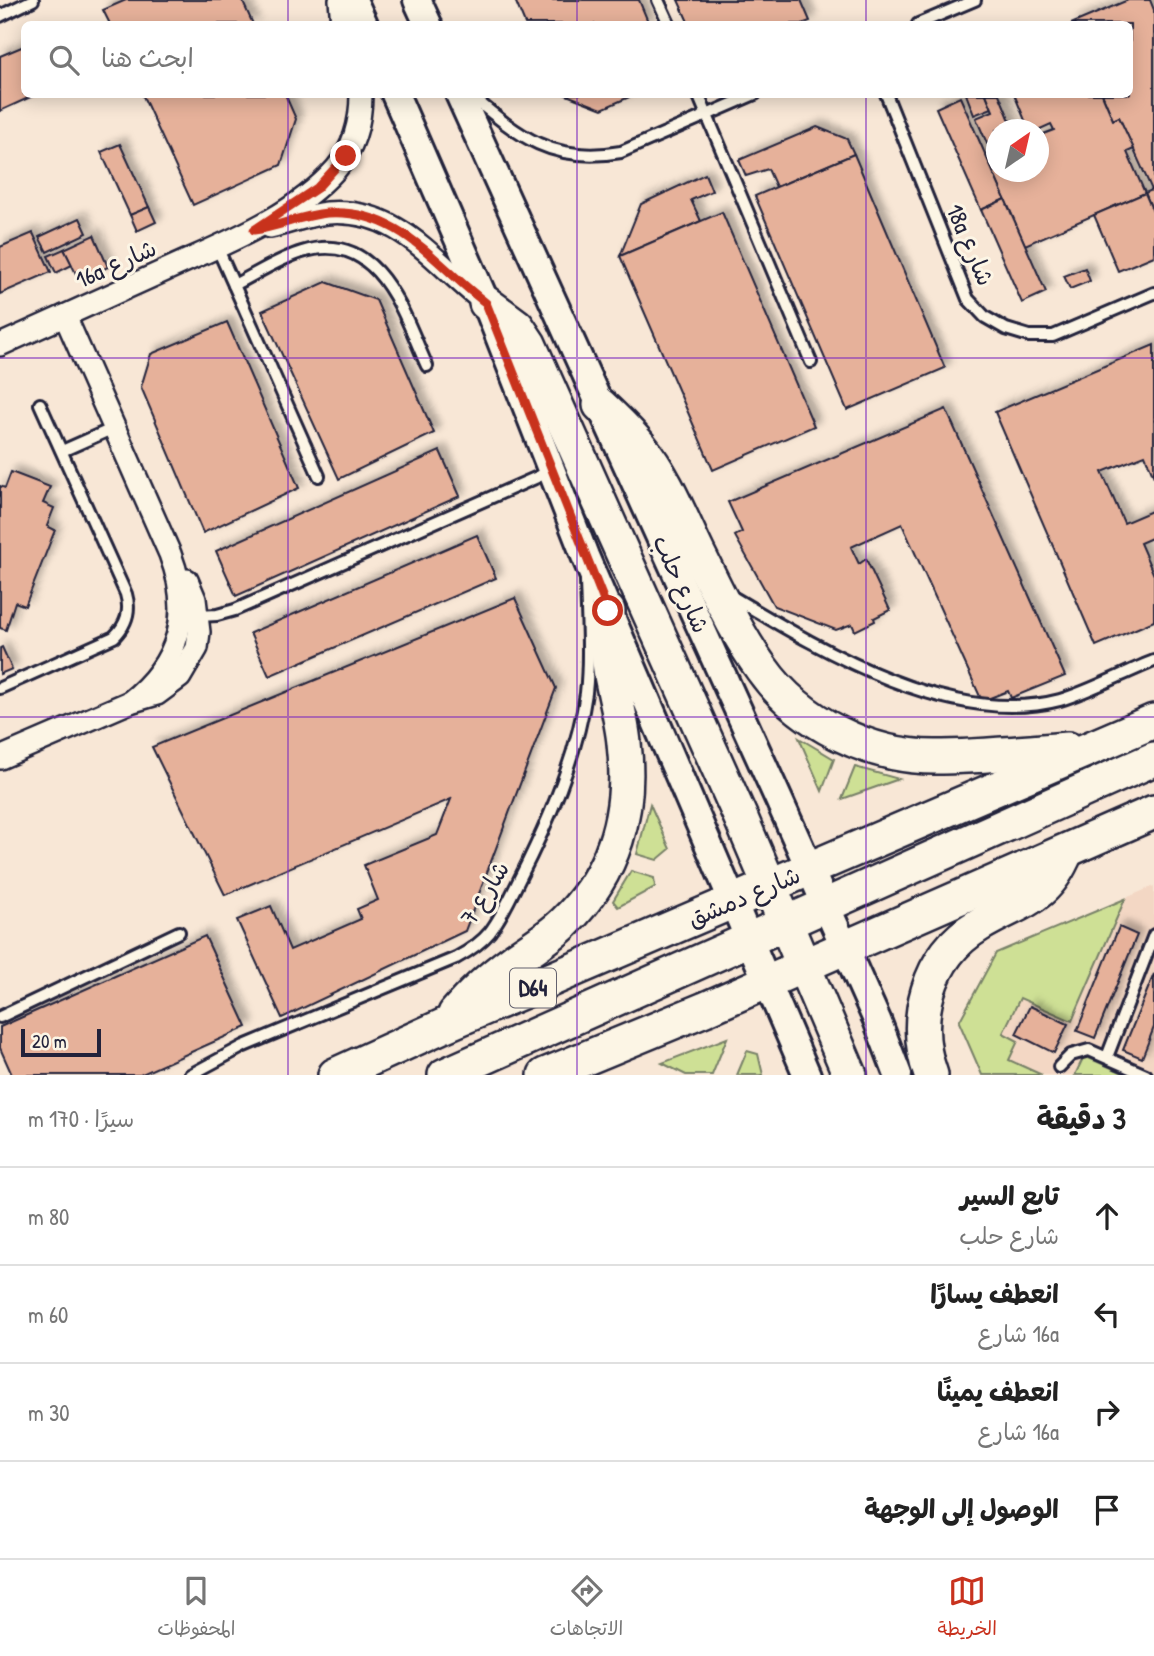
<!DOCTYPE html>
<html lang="ar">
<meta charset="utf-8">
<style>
:root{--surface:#fff;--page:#f2f2f2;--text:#222;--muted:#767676;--line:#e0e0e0;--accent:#c8321e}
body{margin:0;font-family:"Patrick Hand","Playpen Sans Arabic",sans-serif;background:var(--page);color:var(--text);direction:rtl}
.compass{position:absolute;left:986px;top:119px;width:63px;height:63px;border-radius:50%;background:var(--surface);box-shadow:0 4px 18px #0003;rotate:34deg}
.scale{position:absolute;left:21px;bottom:18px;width:80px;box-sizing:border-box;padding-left:7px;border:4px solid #22223b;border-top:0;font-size:19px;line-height:24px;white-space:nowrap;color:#22223b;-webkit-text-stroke:5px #fcf5e5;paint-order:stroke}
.stop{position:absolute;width:21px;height:21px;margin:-16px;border:5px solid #c8321e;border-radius:50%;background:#fff}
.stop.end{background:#c8321e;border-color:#fff;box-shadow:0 2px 7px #0008}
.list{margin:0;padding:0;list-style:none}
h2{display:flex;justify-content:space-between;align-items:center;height:91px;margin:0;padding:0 28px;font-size:30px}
h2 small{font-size:23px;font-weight:400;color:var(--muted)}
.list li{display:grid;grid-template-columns:46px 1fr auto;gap:21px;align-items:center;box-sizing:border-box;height:98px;padding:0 28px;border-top:2px solid var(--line)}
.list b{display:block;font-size:26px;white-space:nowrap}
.list p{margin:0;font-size:23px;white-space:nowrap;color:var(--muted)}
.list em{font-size:23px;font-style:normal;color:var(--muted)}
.icon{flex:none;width:38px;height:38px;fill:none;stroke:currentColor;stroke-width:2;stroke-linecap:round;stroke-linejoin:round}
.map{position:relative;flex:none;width:1154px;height:1075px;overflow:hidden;direction:ltr}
.search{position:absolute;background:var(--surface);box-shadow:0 4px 18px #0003;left:21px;right:21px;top:21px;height:77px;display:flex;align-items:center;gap:18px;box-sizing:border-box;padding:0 24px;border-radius:10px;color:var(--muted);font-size:26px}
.sheet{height:483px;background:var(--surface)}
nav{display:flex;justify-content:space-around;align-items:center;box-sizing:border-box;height:98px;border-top:2px solid var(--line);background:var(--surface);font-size:19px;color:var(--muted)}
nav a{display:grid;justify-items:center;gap:4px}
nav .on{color:var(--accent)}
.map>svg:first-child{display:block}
</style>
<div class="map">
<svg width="1154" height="1075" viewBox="0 0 1154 1075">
<defs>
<filter id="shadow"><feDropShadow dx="6" dy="-6" stdDeviation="3.5" flood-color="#0004"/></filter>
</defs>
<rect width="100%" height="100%" fill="#f8e7d6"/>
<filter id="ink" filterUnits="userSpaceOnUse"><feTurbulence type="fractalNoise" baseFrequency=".0143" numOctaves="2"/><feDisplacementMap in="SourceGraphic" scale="14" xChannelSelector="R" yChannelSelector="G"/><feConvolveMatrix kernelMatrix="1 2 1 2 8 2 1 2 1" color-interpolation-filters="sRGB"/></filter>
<g filter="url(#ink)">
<!-- built -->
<polygon fill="#f3d7c4" points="1154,886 1154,1075 982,1075 959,1022 996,953"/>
<!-- green -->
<g fill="#cee095" stroke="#788168" stroke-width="2">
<polygon points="799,738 834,759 822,791"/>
<polygon points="855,767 899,779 842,799"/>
<polygon points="650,804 670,849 657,860 637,854"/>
<polygon points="631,871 654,878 655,887 618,907 613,901"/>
<polygon points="1125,899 1072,1021 1020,998 1003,1033 1018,1041 1009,1060 1042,1075 982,1075 959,1022 996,953"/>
<polygon points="727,1038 712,1075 686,1075 662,1063"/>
<polygon points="747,1051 758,1054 763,1075 737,1075"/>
<polygon points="1084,1056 1128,1075 1075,1075"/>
</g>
<!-- building -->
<g fill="#e6b19a" stroke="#22223b" stroke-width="2" filter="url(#shadow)">
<polygon points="126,0 242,0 253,24 110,24 103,10"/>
<polygon points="515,0 639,0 649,24 525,24"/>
<polygon points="678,0 801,0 810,21 802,24 689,24"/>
<polygon points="1128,0 1150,0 1154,10 1154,189 1152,190 1119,117 1113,120 1102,94 1130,94 1130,24 1071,24"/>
<polygon points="24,46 24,94 37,94 0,111 0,56"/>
<polygon points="142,94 285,94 296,119 281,165 193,205"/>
<polygon points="564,94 636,94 602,109"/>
<polygon points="966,94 986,94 992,108 974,115"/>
<polygon points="986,94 999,94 1014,130 996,130 996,145 989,148 976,118 993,111"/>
<polygon points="1014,94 1102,94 1113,120 1119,117 1134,149 1127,152 1145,193 1025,245 987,159 996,155 996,172 1038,172 1038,136 1054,130 1051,124 1038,130 1029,130"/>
<polygon points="960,97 1005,199 981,210 936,108"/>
<polygon points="817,127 847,139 854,154 776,187 768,169 746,176 739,160"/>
<polygon points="120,144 149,207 130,215 101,152"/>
<polygon points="854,154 945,368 847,410 755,196"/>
<polygon points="705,174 712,191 691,200 701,221 620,256 641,204"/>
<polygon points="1154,189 1154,214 1145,193"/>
<polygon points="1145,193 1154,214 1154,256 1118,271 1094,215"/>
<polygon points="1005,199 1046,292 1022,303 981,210"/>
<polygon points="149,207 156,222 137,231 130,215"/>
<polygon points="722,212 814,426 713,470 620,256"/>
<polygon points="80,218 87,233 47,252 39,237"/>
<polygon points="33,233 51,272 0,294 0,247"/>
<polygon points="94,235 108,267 79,280 64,249"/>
<polygon points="64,249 72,265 56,273 48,256"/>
<polygon points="1085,268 1090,281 1070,289 1064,276"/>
<polygon points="326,282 376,300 434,433 339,479 262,311"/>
<polygon points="227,322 299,488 203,533 141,387 151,354"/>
<polygon points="1154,345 1154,477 1145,455 1102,472 1124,523 1154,510 1154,537 1140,543 1154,575 1154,621 1096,646 995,412"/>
<polygon points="946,409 1065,676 1011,698 1008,691 982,701 902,524 851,547 859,564 866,559 890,610 874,618 875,621 855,631 852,624 836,630 774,606 735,536 742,532 728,502"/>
<polygon points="440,451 460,496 236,596 216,551"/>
<polygon points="11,472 50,487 43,503 54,508 47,526 55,530 25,606 15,602 6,630 0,628 0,486 5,488"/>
<polygon points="477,535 496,578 269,676 250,633"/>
<polygon points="515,598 556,688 465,931 282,1018 237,920 271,906 290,950 361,919 357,909 378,900 364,865 437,835 451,799 225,895 152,747"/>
<polygon points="2,647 12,669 0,674 0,648"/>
<polygon points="1119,927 1137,935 1095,1038 1077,1031"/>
<polygon points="205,936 247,1027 140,1075 12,1075 0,1048 0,1027"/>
<polygon points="1154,974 1154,1027 1142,1058 1123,1050"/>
<polygon points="1030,1006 1068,1024 1054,1053 1016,1034"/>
</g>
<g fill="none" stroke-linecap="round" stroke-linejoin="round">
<!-- service casing -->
<g stroke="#22223b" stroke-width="16">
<g id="service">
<polyline points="658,0 669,24"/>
<polyline points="0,16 33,0"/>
<polyline points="918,24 975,0"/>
<path d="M 469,94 C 519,136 551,164 621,152 L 755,94"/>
<polyline points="698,94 811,362"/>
<polyline points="886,94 968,299 985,317 1006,329 1029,336 1053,336 1154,293"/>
<polyline points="217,247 319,476"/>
<path d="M 234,285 C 256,274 278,259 302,252 C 379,228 403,313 427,366"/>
<polyline points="62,451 114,428"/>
<path d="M 731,596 C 820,649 951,729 1060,700 C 1088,692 1126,672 1154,661"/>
<polyline points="199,616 217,615 235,610 551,471"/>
<path d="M 0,688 L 114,637 C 127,624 131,611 126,594 L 40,404"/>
<polyline points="0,1017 179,932"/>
<polyline points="1107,1057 1154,935"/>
<polyline points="1059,1067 1071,1055 1089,1050 1146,1075"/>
<path d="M 190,1075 L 244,1046 L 456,958 C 469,951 481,943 490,932 C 502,916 510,898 519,880 C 548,823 577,757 586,693 C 590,656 587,618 586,580"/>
</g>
</g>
<!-- minor casing -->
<g stroke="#22223b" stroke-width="26">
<g id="minor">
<polyline points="340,0 342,24"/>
<path d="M 270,227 C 289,223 307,215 327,213 C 401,207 435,265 486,303"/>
<path d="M 65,316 L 170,554 C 193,614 180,662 130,702"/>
<path d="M 0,345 C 55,320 111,295 166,270 C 225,243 292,218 336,169 C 354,148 361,122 361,94"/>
<polyline points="0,758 130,702 157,694 180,677 197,648 199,632 195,599 187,580"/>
</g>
</g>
<!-- tertiary casing -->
<g stroke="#22223b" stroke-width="32">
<g id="tertiary">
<polyline points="353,0 364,24"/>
<polyline points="417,0 428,24"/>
<polyline points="395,94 486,303 585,556 807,1075"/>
<polyline points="459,94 779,800 877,1020 898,1075"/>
</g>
</g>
<!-- primary casing -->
<g stroke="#22223b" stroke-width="38">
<g id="primary">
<polyline points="486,303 517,326 529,344 740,816 850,1075"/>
<path d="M 600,405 C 614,418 628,431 640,446 C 666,478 681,518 698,553 C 718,593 736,633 762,669 C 800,723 870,757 935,757 C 979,757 1024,752 1068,749"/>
<path d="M 455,1014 C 472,993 492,976 514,960 C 531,948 550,937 565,922 C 615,873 632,811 624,743 C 622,722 616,701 612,680 C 607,658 608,634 608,611"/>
<polyline points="335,1075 445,1025 1154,721"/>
<polyline points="445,1075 1154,759"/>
<polyline points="545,1075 705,1009 1154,812"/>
<path d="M 931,1075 C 911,1020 927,956 979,925 C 1020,900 1045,902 1066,852"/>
</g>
</g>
<!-- service -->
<use href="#service" stroke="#fcf5e5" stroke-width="10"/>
<!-- minor -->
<use href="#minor" stroke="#fcf5e5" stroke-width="21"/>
<!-- tertiary -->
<use href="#tertiary" stroke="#fcf5e5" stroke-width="26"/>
<!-- primary -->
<use href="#primary" stroke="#fcf5e5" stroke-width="33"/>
</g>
</g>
<g fill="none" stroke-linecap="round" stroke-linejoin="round" filter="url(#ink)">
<!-- route -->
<path stroke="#c8321e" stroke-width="9" d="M 346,156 L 317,188 L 254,230 C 279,227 302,215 327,213 C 400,208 435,265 486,303 L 608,611"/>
</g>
<!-- grid -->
<path fill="none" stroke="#7b2cbf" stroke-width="2" stroke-opacity="0.55" d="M 288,0 L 288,24M 577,0 L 577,24M 866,0 L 866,24M 288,94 L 288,1075M 577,94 L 577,1075M 866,94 L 866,1075M 0,358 L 1154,358M 0,717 L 1154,717"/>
<g text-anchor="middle" stroke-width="6" stroke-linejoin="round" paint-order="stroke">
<!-- shield labels -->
<rect fill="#fcf5e5" stroke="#63616e" stroke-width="2" x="510" y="968.5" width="46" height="39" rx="5"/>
<g font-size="23" font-weight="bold" fill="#22223b">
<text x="533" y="996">D64</text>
</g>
<!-- street labels -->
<g font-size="24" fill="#22223b" stroke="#fcf5e5">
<text transform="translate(970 245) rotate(67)" y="8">18a شارع</text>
<text transform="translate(116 264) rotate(-24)" y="8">16a شارع</text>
<text transform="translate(681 584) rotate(66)" y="8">شارع حلب</text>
<text transform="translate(485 893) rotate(-58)" y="8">شارع 7</text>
<text transform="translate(744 897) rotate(-23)" y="8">شارع دمشق</text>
</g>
</g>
</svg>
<svg class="compass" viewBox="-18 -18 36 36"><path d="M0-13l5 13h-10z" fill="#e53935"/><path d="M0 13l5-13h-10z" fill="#767676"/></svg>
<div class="scale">20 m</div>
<div class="stop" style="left:608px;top:611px"></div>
<div class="stop end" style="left:346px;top:156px"></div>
<div class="search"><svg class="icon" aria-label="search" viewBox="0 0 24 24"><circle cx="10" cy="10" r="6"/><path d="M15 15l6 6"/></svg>ابحث هنا</div>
</div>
<section class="sheet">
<h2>3 دقيقة<small>سيرًا · 170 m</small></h2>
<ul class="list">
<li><svg class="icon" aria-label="ahead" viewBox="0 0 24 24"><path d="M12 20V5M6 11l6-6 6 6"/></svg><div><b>تابع السير</b><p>شارع حلب</p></div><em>80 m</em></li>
<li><svg class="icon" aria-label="left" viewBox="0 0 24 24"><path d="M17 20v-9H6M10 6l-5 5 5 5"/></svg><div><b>انعطف يسارًا</b><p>16a شارع</p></div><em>60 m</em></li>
<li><svg class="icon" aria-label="right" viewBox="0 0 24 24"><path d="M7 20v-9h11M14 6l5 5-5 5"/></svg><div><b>انعطف يمينًا</b><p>16a شارع</p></div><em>30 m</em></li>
<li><svg class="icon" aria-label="arrive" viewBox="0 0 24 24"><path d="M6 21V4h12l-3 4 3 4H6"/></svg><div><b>الوصول إلى الوجهة</b></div></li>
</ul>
</section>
<nav>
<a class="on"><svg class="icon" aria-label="map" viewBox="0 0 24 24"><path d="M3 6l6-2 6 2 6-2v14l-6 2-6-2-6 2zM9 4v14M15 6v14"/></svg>الخريطة</a>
<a><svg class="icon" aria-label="directions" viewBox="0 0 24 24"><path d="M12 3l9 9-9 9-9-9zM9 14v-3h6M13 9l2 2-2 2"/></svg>الاتجاهات</a>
<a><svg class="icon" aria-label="saved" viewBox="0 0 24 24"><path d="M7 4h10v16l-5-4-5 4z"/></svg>المحفوظات</a>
</nav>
